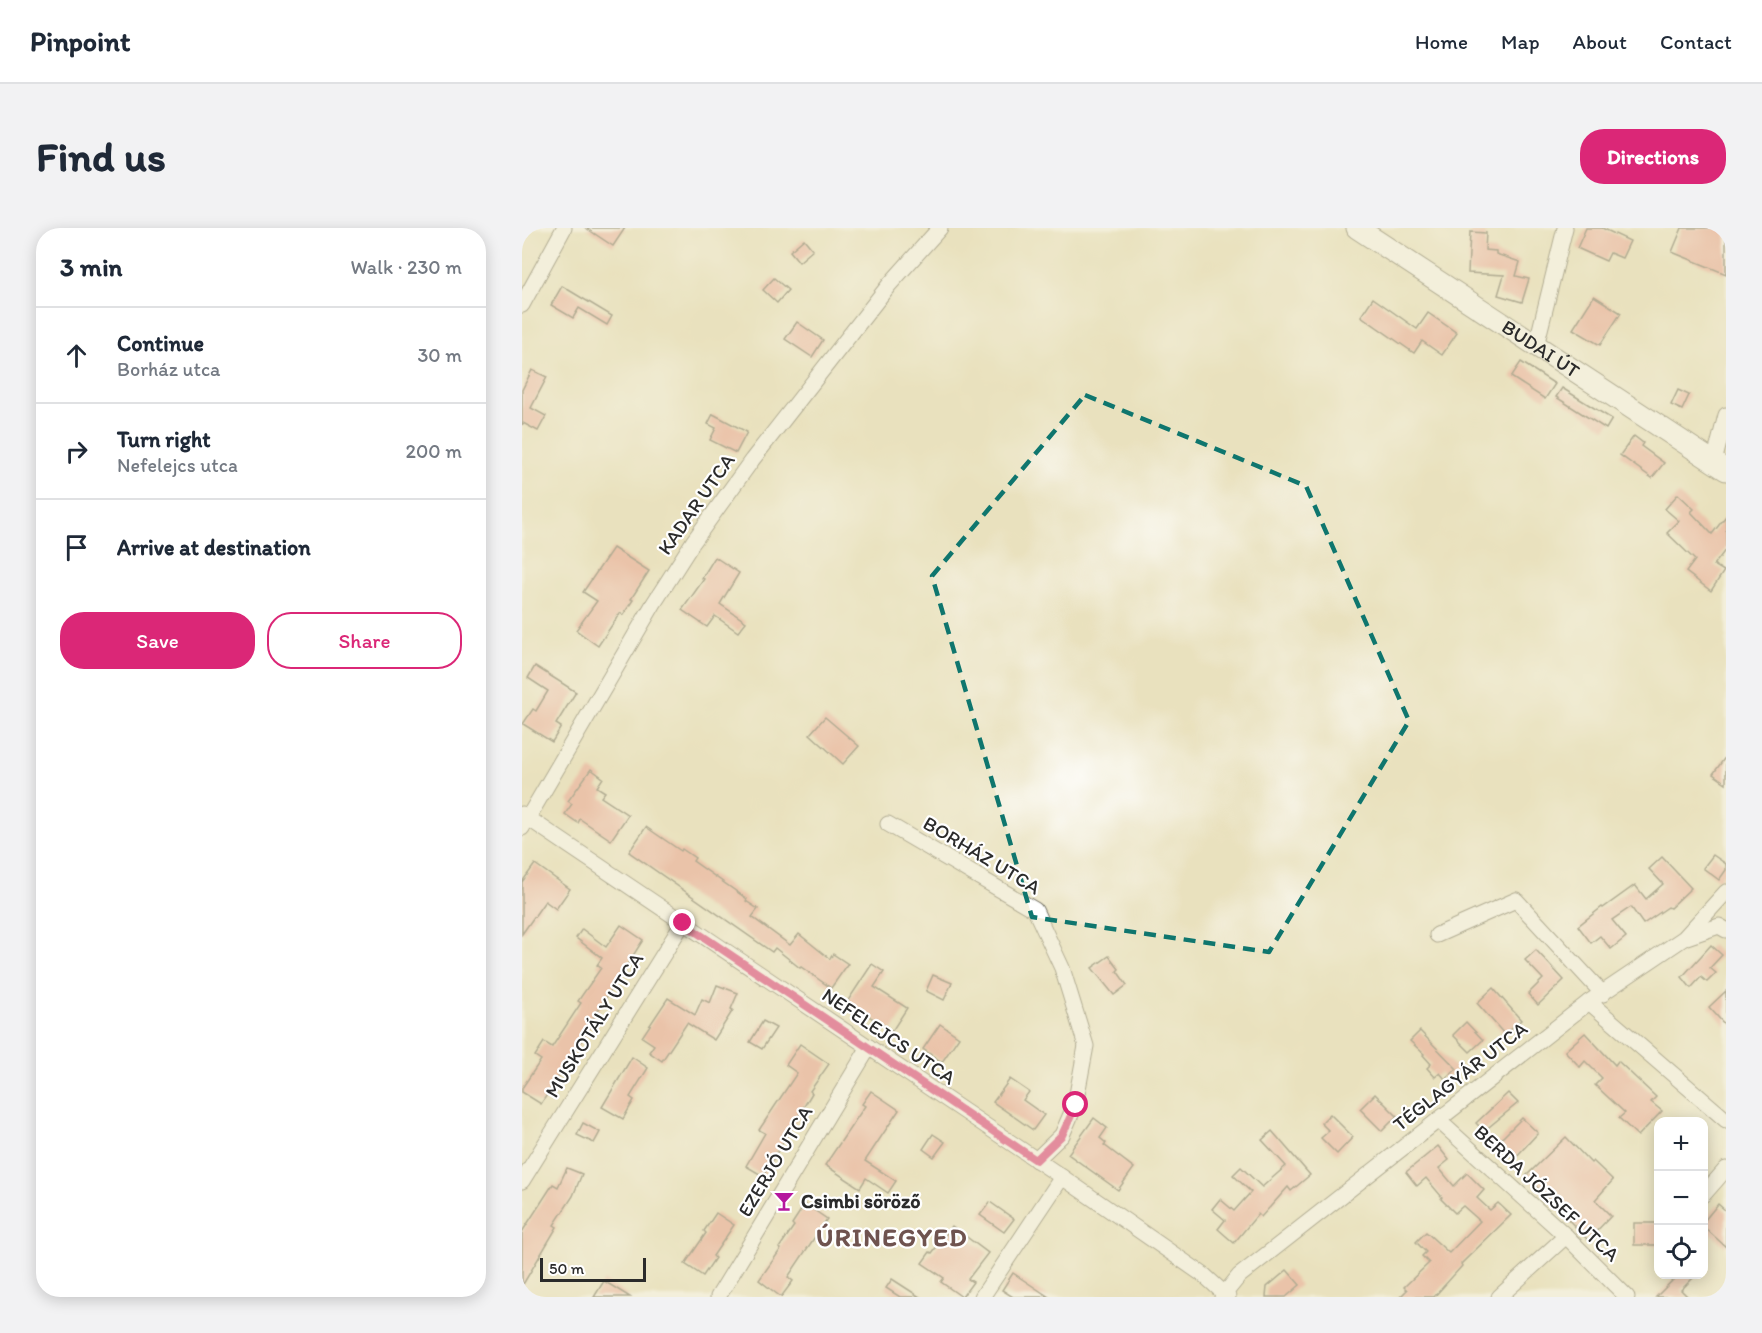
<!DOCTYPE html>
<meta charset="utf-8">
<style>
:root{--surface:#fff;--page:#f2f2f3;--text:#1f2937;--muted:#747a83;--line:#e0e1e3;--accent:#db2777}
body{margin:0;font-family:Itim,sans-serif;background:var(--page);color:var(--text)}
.controls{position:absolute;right:18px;bottom:18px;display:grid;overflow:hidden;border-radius:12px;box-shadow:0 3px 15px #0003}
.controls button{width:54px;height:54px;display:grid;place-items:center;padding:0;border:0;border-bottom:2px solid var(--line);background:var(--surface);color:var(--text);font:30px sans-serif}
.scale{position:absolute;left:18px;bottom:15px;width:106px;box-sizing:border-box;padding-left:6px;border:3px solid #2b2b2b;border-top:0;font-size:16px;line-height:21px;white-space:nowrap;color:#2b2b2b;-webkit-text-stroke:4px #fff;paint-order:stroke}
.stop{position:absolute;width:18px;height:18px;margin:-14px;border:4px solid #db2777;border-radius:50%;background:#fff}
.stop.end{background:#db2777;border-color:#fff;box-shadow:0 2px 6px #0008}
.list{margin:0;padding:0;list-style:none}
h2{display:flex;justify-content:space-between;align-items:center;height:78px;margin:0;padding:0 24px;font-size:26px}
h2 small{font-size:20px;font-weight:400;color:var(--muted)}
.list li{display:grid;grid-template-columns:39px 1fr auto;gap:18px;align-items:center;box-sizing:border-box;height:96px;padding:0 24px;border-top:2px solid var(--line)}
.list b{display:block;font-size:22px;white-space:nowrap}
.list p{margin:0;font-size:20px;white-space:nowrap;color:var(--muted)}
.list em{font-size:20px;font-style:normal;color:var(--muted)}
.actions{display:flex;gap:12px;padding:18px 24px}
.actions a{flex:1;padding:14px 0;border:2px solid var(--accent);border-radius:24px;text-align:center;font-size:21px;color:var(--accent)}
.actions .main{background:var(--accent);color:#fff}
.icon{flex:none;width:33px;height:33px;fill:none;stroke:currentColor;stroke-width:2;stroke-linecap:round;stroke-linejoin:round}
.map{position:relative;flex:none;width:1204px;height:1069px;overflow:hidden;border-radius:24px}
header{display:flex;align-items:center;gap:36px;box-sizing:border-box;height:84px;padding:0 30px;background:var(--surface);border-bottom:2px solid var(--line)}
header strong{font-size:28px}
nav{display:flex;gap:33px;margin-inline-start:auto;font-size:21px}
.intro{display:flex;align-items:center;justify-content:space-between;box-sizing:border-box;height:144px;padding:0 36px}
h1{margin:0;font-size:42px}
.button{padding:15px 27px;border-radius:24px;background:var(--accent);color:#fff;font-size:21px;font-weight:700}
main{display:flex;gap:36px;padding:0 36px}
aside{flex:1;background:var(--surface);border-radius:24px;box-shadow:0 3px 15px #0003}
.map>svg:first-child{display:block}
</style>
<header>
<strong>Pinpoint</strong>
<nav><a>Home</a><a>Map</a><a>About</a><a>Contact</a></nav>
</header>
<div class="intro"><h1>Find us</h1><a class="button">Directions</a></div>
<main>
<aside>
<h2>3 min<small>Walk · 230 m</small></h2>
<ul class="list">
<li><svg class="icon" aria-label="ahead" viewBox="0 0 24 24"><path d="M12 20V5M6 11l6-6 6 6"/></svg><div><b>Continue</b><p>Borház utca</p></div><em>30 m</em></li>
<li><svg class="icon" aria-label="right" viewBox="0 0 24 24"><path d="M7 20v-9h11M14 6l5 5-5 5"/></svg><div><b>Turn right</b><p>Nefelejcs utca</p></div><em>200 m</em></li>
<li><svg class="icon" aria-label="arrive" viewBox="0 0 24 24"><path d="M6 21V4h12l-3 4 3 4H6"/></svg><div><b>Arrive at destination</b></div></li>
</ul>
<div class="actions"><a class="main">Save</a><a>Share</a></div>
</aside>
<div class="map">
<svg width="1204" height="1069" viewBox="0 0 1204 1069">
<rect width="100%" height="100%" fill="#fff"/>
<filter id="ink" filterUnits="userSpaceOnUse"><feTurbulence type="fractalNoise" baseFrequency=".0167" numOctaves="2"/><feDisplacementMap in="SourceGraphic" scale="12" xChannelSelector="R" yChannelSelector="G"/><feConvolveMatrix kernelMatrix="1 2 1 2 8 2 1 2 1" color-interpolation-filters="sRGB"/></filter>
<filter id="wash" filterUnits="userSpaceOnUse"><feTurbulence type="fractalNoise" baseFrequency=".008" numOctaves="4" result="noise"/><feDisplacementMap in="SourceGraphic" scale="24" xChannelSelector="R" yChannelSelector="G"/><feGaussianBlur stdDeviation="1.35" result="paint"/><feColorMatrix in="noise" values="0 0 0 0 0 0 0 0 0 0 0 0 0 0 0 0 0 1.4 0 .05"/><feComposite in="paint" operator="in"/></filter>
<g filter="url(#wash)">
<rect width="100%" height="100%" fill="#e9e1be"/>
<g id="blocks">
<!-- building -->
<g fill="#ec9e91">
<polygon points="64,0 103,0 91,18"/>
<polygon points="1064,0 1080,0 1108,13 1100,30 1088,25 1084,33 1055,20"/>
<polygon points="1160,0 1204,0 1204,46 1150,24"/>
<polygon points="948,4 964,5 963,22 974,23 974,26 998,34 994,48 1007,51 1000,74 976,67 982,47 946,45"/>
<polygon points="282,11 291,22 277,34 268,23"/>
<polygon points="252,50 266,62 255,75 241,62"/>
<polygon points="40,58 90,88 85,97 57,80 51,90 29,77"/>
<polygon points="1072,68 1099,85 1078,117 1051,101"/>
<polygon points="851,70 895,101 906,85 935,105 920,127 900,113 892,125 839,88"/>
<polygon points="275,94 301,112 290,129 263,111"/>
<polygon points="999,134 1033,156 1023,171 989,149"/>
<polygon points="10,142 25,149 9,180 24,188 16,203 1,195 0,197 0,162"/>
<polygon points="1040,160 1090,191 1084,201 1034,169"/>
<polygon points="1156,162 1167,167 1160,182 1149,177"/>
<polygon points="191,186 225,204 214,225 188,212 194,200 186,196"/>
<polygon points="1112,208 1121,215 1119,218 1142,235 1130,250 1098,227"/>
<polygon points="1156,266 1172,281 1169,284 1190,306 1204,288 1204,321 1192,337 1202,343 1189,363 1164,344 1173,332 1145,305 1157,293 1143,281"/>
<polygon points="91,320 127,343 109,371 111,372 101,387 98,385 76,418 54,402 75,373 61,364"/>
<polygon points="193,329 217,345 198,376 224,394 216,404 193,388 185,399 160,382 182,351 180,350"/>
<polygon points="13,438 54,464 34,496 39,499 30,514 1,496 11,481 14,483 26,463 6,450"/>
<polygon points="303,489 337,518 321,536 288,506"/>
<polygon points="1204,528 1204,555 1191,546"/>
<polygon points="69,541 81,550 75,559 83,564 79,569 106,587 89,612 58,591 56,595 43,586 50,576 46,573"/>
<polygon points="124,599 159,623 160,621 173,630 171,633 225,671 224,673 236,681 230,689 268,717 277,706 308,731 311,726 326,736 309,760 279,739 278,740 253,720 250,724 107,624"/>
<polygon points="1191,627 1204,636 1204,642 1197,652 1181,640"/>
<polygon points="1140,629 1169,660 1148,680 1146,679 1121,696 1109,679 1090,692 1104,709 1089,721 1078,708 1069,715 1056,698 1080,679 1081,680 1113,657 1124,671 1141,656 1127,641"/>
<polygon points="13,636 48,661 34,681 23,673 0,706 0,654"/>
<polygon points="99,697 121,712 66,798 68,799 19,876 0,864 0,860 19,832 13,828 22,814 30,819 59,775 56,773 79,740 75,737 80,730 54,710 60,701 84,719"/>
<polygon points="1189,717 1200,727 1188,740 1194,745 1185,754 1179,749 1169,760 1160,749"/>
<polygon points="1014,722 1042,752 1016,777 1006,766 1021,751 1003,732"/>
<polygon points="587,728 597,741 595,743 605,757 592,767 570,740"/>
<polygon points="350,736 362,744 352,759 385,780 370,803 325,774"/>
<polygon points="411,747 430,755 422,772 404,763"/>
<polygon points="195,757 216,765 209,781 211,782 192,812 165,795 140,833 127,824 132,817 120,809 146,770 173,787 180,771 188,775"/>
<polygon points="971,760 999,792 983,807 955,775"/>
<polygon points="1204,763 1204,798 1187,779"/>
<polygon points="241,793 254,800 240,821 228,814"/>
<polygon points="944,794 961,812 948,824 931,807"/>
<polygon points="418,796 437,809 420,834 401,821"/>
<polygon points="898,803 935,841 923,851 918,845 913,849 905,840 909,836 901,827 902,826 888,813"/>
<polygon points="1063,805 1093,837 1096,833 1134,869 1129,874 1140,883 1116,908 1097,890 1103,885 1073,857 1080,850 1063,833 1058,839 1043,823"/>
<polygon points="278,816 307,836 288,863 290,865 241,948 224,938 243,905 237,902 275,845 264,837"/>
<polygon points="110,829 126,840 108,869 112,872 101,891 80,879"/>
<polygon points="488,851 507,864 501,872 522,887 511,902 471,874"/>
<polygon points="349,863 377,882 343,933 374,953 366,965 344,950 338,960 303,937 343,878 340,876"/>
<polygon points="986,865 996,875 962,903 954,895"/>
<polygon points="853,866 875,888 860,903 838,881"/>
<polygon points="808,886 831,909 815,926 799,910 807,903 799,895"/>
<polygon points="572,890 585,900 578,910 584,915 582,917 612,940 596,962 546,926"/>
<polygon points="1000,890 1016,905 993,930 976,914"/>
<polygon points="61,895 78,904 72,915 55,907"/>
<polygon points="750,903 788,947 769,963 766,959 739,989 736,986 712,1015 696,1001 703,992 690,981 698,971 712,983 729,964 711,947 719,939 740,959 764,938 740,912"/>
<polygon points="411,906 423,914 412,929 401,921"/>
<polygon points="1044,909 1069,935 1071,933 1091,952 1073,972 1089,988 1066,1012 1004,948"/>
<polygon points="916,918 927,932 917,940 932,958 945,945 962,962 955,970 968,982 976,975 989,987 939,1036 940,1038 912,1069 878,1069 885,1062 882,1059 907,1035 900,1028 904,1024 894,1014 904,1004 927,1025 958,993 941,978 933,985 919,971 920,969 904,950 895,958 884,944"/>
<polygon points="45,940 60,946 51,968 32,997 35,999 0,1058 0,1004 31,956 36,959"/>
<polygon points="468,974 492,991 482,1004 458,987"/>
<polygon points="283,976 305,991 266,1049 271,1053 259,1069 237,1052 259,1021 257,1020 272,998 270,996"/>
<polygon points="1196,976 1204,983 1204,1019 1182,999 1182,993"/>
<polygon points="194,985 212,997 191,1028 193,1030 181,1048 163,1036 184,1005 182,1003"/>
<rect x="1112" y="995" width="25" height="22"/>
<polygon points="430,998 466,1025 446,1051 451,1054 440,1069 419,1054 422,1050 400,1035 408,1024 410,1025"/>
<polygon points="765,1042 778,1057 764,1069 744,1069 745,1059"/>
<polygon points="491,1045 527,1069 491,1069 480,1062"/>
<polygon points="1156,1047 1174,1047 1159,1062 1166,1069 1134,1069"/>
<polygon points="370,1051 398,1069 378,1069 364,1060"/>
<polygon points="82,1053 108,1069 72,1069"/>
</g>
</g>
</g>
<g filter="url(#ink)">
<use href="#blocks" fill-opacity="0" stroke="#6e6b5e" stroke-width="1.5"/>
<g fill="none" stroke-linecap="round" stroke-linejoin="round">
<!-- street casing -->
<g stroke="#6e6b5e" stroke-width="17">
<g id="street">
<polyline points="0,77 42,0"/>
<polyline points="1014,118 1043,0"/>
<polyline points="1192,234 1204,187"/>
<polyline points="0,586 540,949 683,1048 706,1069"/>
<polyline points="366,596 513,682 540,740 564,818 553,877 540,907 514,932"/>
<polyline points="0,600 132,375 171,314 230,232 367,57 418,0"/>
<polyline points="915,707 994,672 1081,766"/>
<polyline points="1165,709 1197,698 1204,702"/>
<polyline points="1067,774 1204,892"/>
<polyline points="916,892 1044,1008 1105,1069"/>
<polyline points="0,953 161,695"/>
<polyline points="1182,966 1204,941"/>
<polyline points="196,1069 347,819"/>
<polyline points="460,1069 540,949"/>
<polyline points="700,1069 717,1048 1067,774 1162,710 1204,664"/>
<polyline points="977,1069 1044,1008"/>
</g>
</g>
<!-- secondary casing -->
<g stroke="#6e6b5e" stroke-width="23">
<g id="secondary">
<path id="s1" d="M 835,0 L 1204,242"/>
</g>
</g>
<!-- street -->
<use href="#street" stroke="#fff" stroke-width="15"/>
<!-- secondary -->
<use href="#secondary" stroke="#fff" stroke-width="21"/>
</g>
</g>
<g fill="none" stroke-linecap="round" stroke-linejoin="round" filter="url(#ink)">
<!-- route -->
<polyline stroke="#db2777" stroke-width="8" points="161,695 514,932 540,907 554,877"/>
</g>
<!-- marked area -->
<path d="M0 0H1204V1069H0ZM 563,167 L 784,258 L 887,493 L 747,724 L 510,689 L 410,348 Z" fill="#e9e1be" fill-opacity=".55" fill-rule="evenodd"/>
<path fill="none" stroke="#0f766e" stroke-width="4.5" stroke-dasharray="12 8" stroke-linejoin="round" d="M 563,167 L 784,258 L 887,493 L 747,724 L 510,689 L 410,348 Z"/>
<!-- icons -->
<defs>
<g id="bar-bare" transform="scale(1.62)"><path d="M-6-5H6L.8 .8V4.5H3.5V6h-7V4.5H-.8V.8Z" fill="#b5179e" stroke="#fff" stroke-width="2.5" paint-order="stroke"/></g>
</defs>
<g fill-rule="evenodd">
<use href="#bar-bare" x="262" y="973"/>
</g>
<g text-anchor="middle" stroke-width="4.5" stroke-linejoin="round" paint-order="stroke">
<!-- street labels -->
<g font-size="20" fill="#2b2b2b" stroke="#fff">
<text dy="7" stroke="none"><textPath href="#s1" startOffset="220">BUDAI ÚT</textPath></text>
<text transform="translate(174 276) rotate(-55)" y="7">KADAR UTCA</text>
<text transform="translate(460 627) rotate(31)" y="7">BORHÁZ UTCA</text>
<text transform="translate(72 797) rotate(-58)" y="7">MUSKOTÁLY UTCA</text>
<text transform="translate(367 808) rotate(34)" y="7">NEFELEJCS UTCA</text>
<text transform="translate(938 848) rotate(-38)" y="7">TÉGLAGYÁR UTCA</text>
<text transform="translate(253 933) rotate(-59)" y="7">EZERJÓ UTCA</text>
<text transform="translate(1025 965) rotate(43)" y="7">BERDA JÓZSEF UTCA</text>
</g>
<!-- poi labels -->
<g font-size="20" font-weight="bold" fill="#2b2b2b" stroke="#fff" text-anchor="start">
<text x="279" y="980">Csimbi söröző</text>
</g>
<!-- district labels -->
<g font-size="26" font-weight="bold" letter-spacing="1.5" fill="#6f534f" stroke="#fff">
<text x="370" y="1018">ÚRINEGYED</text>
</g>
</g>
</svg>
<div class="controls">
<button>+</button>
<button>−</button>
<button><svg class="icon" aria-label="locate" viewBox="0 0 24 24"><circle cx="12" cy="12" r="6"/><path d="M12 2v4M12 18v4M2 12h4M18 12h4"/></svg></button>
</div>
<div class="scale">50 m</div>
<div class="stop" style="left:554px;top:877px"></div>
<div class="stop end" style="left:161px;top:695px"></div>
</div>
</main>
